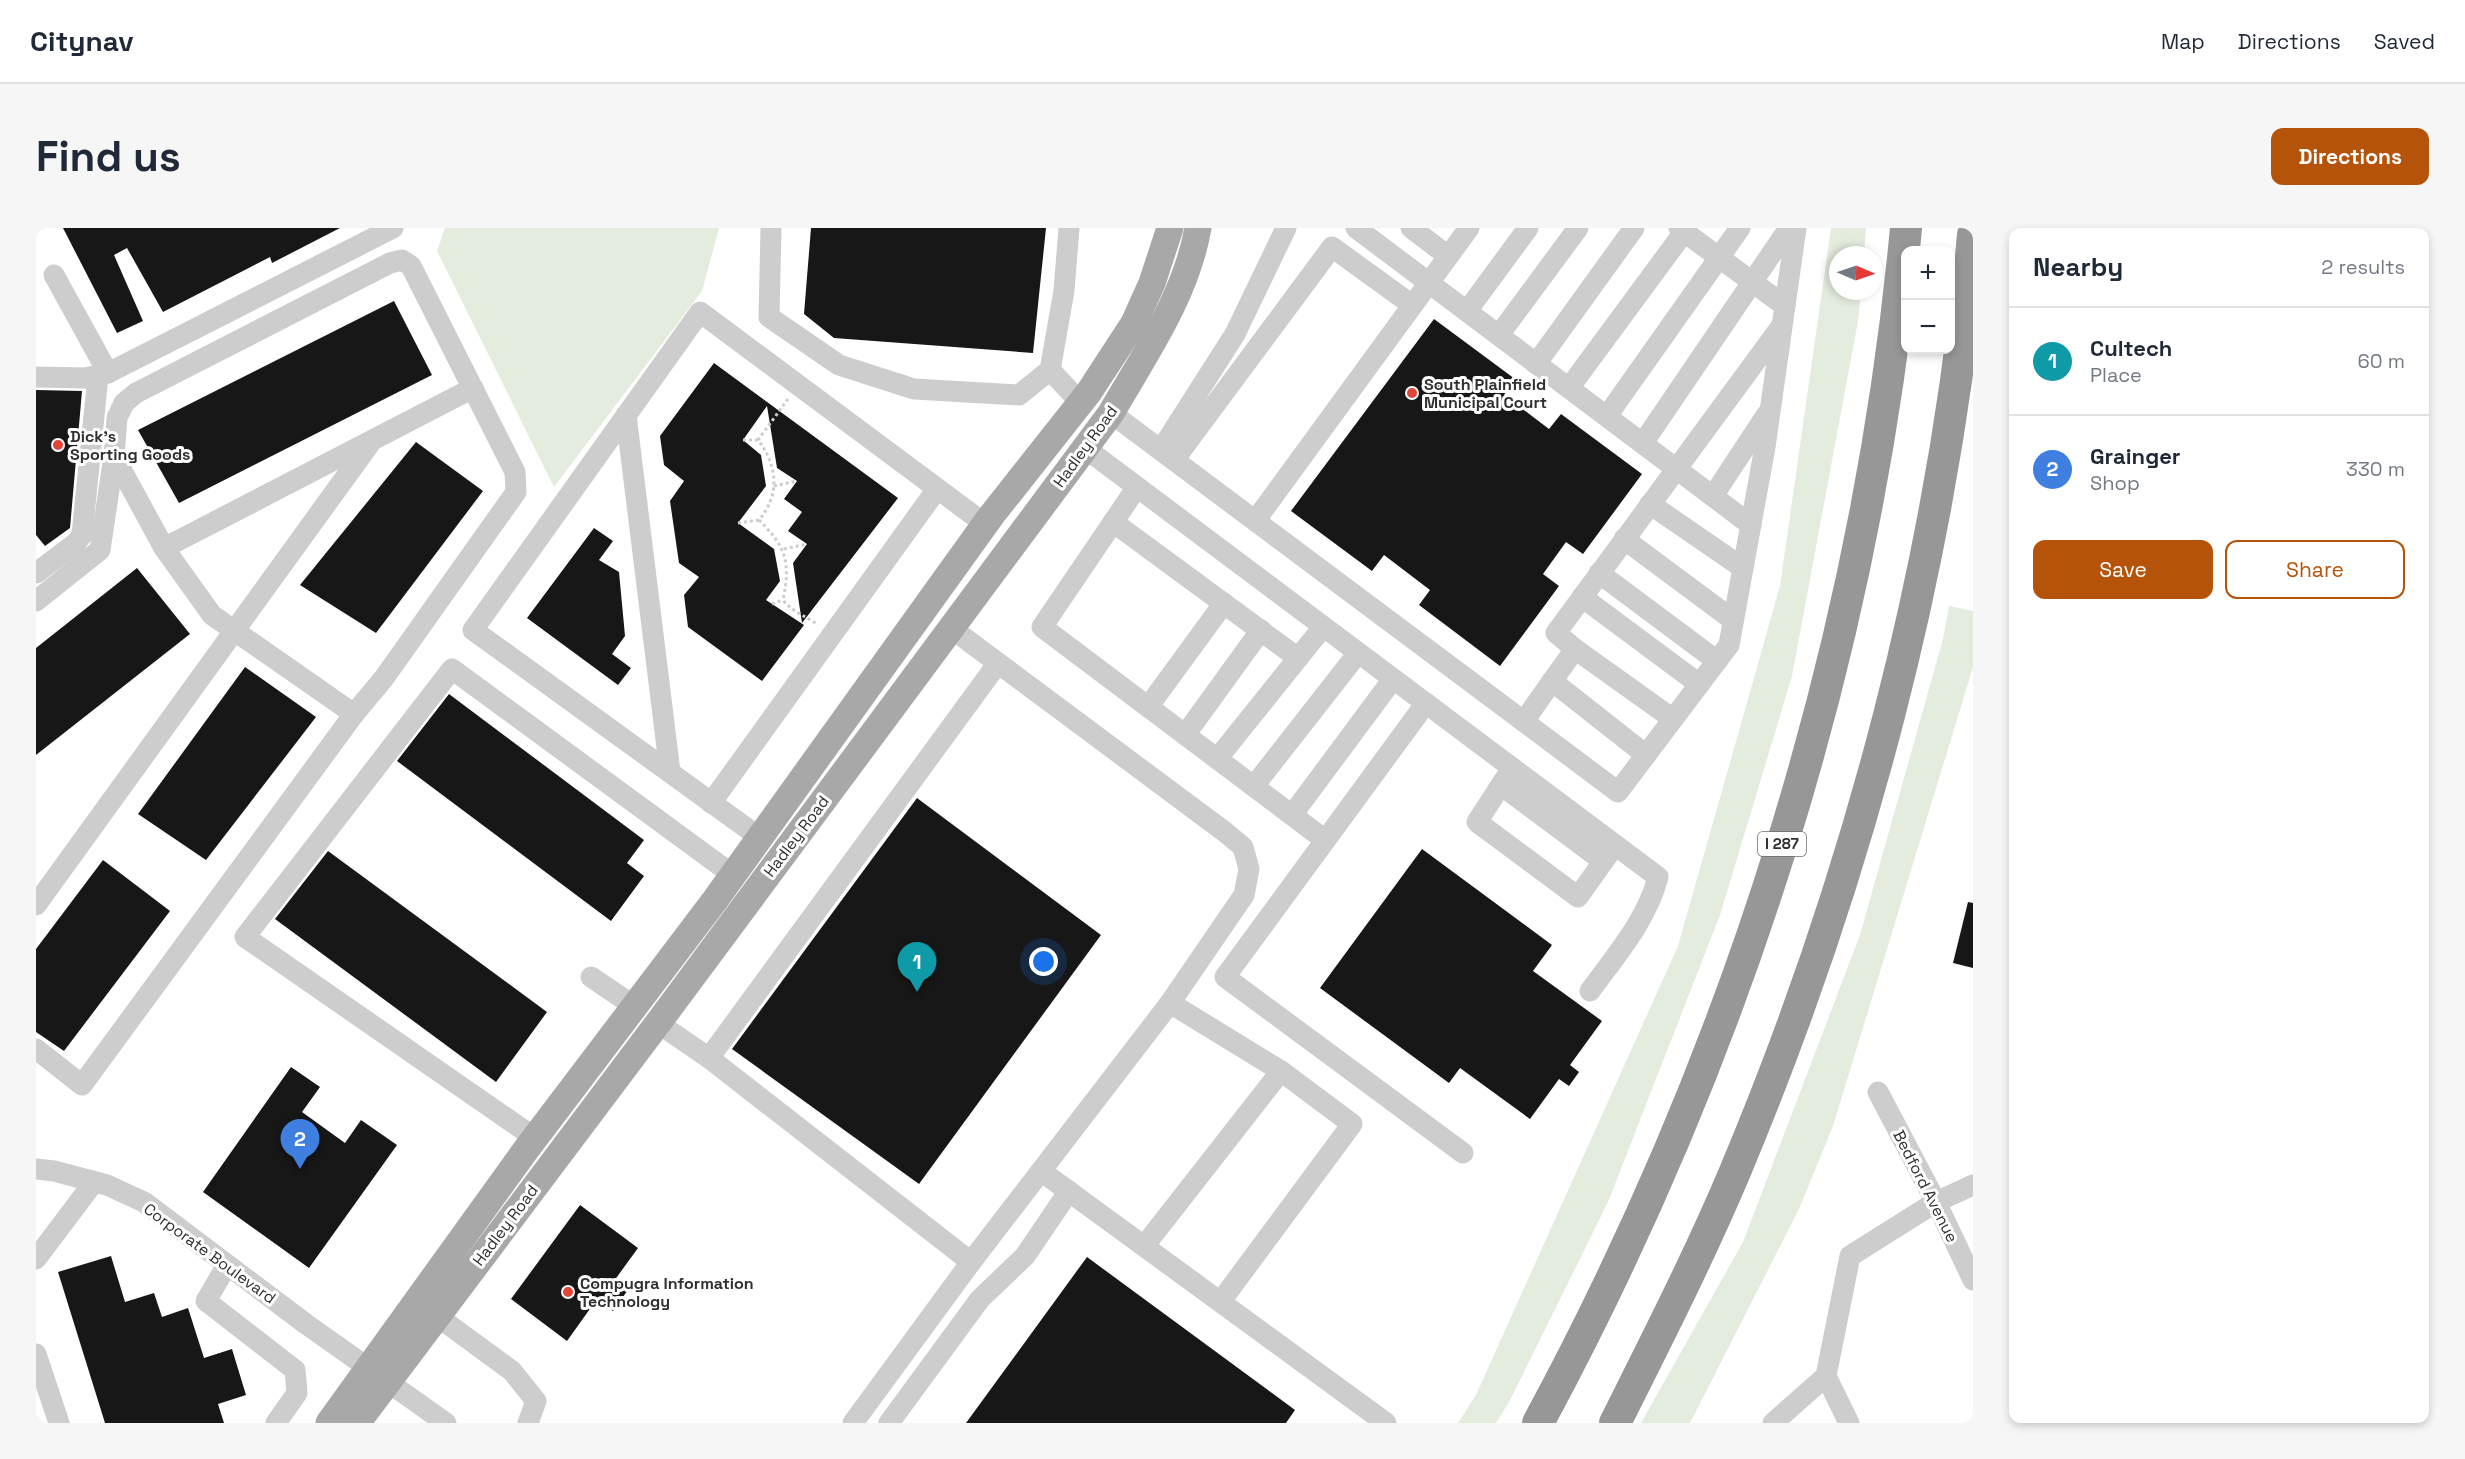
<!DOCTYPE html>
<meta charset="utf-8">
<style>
:root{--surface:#fff;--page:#f6f6f7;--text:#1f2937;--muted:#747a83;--line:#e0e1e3;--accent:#b45309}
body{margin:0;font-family:"Space Grotesk",sans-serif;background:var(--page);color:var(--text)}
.controls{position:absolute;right:18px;top:18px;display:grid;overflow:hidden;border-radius:12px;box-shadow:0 3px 9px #0003}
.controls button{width:54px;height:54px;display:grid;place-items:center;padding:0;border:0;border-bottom:2px solid var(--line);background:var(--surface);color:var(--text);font:30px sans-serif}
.compass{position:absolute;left:1793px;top:18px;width:54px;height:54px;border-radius:50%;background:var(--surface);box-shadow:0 3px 9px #0003;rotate:92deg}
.you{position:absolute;left:1008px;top:734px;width:21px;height:21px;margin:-15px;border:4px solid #fff;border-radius:50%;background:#1a73e8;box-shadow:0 0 0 9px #1a73e833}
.badge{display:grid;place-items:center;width:39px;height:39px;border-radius:50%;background:var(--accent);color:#fff;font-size:20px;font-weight:700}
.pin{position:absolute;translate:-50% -50px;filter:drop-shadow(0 2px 3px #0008)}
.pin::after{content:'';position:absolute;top:32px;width:21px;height:18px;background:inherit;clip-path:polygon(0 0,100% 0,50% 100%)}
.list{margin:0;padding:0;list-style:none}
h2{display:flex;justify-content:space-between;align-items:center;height:78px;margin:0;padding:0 24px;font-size:26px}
h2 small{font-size:20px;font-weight:400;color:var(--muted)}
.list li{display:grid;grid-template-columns:39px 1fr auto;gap:18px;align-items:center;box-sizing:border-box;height:108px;padding:0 24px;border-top:2px solid var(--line)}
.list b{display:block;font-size:22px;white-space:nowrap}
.list p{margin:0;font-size:20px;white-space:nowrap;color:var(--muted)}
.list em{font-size:20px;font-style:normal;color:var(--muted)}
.actions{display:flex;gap:12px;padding:18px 24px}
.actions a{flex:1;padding:14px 0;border:2px solid var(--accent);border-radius:12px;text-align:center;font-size:21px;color:var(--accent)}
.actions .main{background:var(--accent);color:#fff}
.map{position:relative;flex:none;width:1937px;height:1195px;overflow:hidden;border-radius:12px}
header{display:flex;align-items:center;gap:36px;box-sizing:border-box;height:84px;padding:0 30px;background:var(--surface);border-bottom:2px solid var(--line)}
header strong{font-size:28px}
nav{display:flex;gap:33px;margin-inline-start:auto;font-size:21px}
.intro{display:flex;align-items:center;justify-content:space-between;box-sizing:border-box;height:144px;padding:0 36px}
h1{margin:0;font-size:42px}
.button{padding:15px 27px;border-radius:12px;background:var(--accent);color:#fff;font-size:21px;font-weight:700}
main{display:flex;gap:36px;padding:0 36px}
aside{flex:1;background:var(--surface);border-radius:12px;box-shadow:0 3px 9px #0003}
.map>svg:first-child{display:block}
</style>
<header>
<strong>Citynav</strong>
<nav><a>Map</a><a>Directions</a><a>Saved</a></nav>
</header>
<div class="intro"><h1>Find us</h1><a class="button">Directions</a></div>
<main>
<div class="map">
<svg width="1937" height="1195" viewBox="0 0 1937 1195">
<rect width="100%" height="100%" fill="#fff"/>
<!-- green -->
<g fill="#e4ecde">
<polygon points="409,0 683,0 666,63 518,259 401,23"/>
<polygon points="1795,0 1830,0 1828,27 1802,27 1802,63 1825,63 1822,93 1756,448 1684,687 1572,974 1473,1174 1460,1195 1422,1195 1440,1167 1642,718 1744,358"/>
<polygon points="1913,378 1937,383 1937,439 1797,898 1763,981 1654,1195 1605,1195 1707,1014 1824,707 1907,411"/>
</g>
<!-- building -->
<g fill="#171717">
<polygon points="27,0 304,0 236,35 234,29 127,84 91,20 78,27 107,93 81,105"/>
<polygon points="775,0 1010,0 997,125 798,110 768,86"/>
<polygon points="358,73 396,147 143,275 102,202"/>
<polygon points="1398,91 1479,151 1468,167 1513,201 1525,186 1606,246 1547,326 1530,314 1507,346 1523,358 1464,438 1383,377 1394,362 1348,327 1336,343 1255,283"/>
<polygon points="678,135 862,270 766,395 757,335 771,316 752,303 766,284 748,271 761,253 741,240 731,178 707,212 725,227 730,258 702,295 738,321 744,353 730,372 768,397 726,453 652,399 648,367 663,349 643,335 634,273 648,253 628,237 624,208"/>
<polygon points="0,162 46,163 34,300 9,318 0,307"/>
<polygon points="380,214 447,263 340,405 264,357"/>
<polygon points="558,300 577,313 563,332 583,344 589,408 576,426 595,440 582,457 491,390"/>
<polygon points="101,340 154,406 0,527 0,420"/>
<polygon points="209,439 280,489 170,632 102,586"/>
<polygon points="413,466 608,612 591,635 608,648 575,693 361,533"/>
<polygon points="881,570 1065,707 883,956 696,821"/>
<polygon points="1386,621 1516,717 1497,743 1566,793 1534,837 1543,844 1533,858 1523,851 1494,891 1424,840 1413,855 1284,760"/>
<polygon points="292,623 511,784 460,854 239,691"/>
<polygon points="67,632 134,683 28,823 0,804 0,721"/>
<polygon points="1932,674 1937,675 1937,740 1917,735"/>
<polygon points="255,839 284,859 266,884 309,915 325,892 361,917 273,1040 167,964"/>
<polygon points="544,977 602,1020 578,1053 594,1059 577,1083 561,1071 531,1113 475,1071"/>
<polygon points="75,1028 89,1074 118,1065 126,1089 152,1080 168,1130 196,1121 210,1167 182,1176 188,1195 69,1195 22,1044"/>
<polygon points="1051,1029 1259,1182 1250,1195 930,1195"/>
</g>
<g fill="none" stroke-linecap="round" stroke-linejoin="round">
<!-- path -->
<g stroke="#cdcdcd" stroke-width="3" stroke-dasharray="3 3" stroke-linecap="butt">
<path d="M 752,171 L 722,212 C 742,238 744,267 723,292 C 750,319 755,334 747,372 C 756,384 770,388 782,397"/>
<polyline points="707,212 722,212"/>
<polyline points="738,258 761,253"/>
<polyline points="702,295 723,292"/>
<polyline points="748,321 771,316"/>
<polyline points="736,376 747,372"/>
</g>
<!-- minor -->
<g stroke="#cdcdcd" stroke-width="21">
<polyline points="735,0 733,89 803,137 878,161 983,167 1014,142 1028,63 1033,0"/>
<polyline points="1320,0 1715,297"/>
<polyline points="1375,0 1412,28"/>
<polyline points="1643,0 1749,78"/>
<polyline points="18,47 72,145"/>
<polyline points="1431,83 1492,0"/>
<polyline points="1463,107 1542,0"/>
<polyline points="1500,136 1598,0"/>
<polyline points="1014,142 1045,175"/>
<polyline points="0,149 49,150 72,145 357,0"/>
<polyline points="1533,160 1651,0"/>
<polyline points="1075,185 1582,564 1693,417 1729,219 1760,0"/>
<polyline points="590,187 634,544"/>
<polyline points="1571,188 1704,0"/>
<polyline points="1607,215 1753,0"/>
<path d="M 1049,220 L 1622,649 C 1611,692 1580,727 1554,763"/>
<polyline points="1125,222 1199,106 1250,0"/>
<polyline points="78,228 128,320 176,387 318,486"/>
<polyline points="1138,232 1296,19 1376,77"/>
<polyline points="1101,259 1006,399 1289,612"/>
<polyline points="1677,268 1731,186"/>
<polyline points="1614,276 1707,340"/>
<polyline points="1219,293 1433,0"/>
<polyline points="1077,294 1262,430"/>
<polyline points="1588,311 1697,392"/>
<polyline points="128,320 437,160"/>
<polyline points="0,345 40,315 46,307 62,148"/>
<polyline points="1563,345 1681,433"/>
<polyline points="1546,369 1663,456"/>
<polyline points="0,373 64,322 78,228 81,190 88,175 100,165 354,35 366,32 375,38 479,244 480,264 348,450 318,486 46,857 0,821"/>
<polyline points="1539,421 1637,491"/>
<polyline points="1516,453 1610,527"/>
<polyline points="1390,475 1189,749 1427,925"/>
<polyline points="1112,479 1188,375"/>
<polyline points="1488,493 1539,421 1520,405 1744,100"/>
<polyline points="1149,507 1225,402"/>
<polyline points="1181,531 1287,399"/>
<polyline points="1476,540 1441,594 1542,669 1579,617"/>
<polyline points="1465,557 1567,633"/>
<polyline points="1218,558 1322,425"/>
<polyline points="675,575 901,261"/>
<polyline points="1256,587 1357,451"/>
<polyline points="723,609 437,402 664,84 949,296"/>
<polyline points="0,677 335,214"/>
<polyline points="555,749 598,778"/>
<polyline points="1134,775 1245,843 1316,896 1185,1073"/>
<polyline points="622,795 673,830 935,1034"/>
<polyline points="673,830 962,435"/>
<polyline points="1842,864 1900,974 1937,1052"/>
<polyline points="499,910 209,709 416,441 697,647"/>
<polyline points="0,941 18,943 71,957 108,974 270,1096 410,1195"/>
<polyline points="1005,943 1350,1195"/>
<polyline points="1109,1017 1245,843"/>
<polyline points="0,1031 58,954"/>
<polyline points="191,1037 170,1073 259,1142 261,1165 240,1195"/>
<polyline points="401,1088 476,1143 500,1173 492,1195"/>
<polyline points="0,1126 23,1195"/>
<polyline points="817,1195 935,1034 1134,775 1208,667 1213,641 1207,619 1189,604 915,400"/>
<polyline points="853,1195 944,1071 989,1028 1033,963"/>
<polyline points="1737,1195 1790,1148"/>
<polyline points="1813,1195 1790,1148 1814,1028 1900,974 1937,957"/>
</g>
<!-- major -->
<g stroke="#a8a8a8" stroke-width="27">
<polyline points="293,1195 489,923 679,672 955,288 1053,164 1098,95 1116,55 1134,0"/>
<path d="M 321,1195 L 622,795 L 1075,185 C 1109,126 1150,68 1162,0"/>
</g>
<!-- highway -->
<g stroke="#979797" stroke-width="32">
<path d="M 1502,1195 C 1701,827 1831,418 1870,0"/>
<path d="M 1579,1195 C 1620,1113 1662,1031 1698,946 C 1823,649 1908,328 1937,7"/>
</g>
</g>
<!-- markers -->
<g fill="#e14438" stroke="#fff" stroke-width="2">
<circle cx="1376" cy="165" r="6"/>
<circle cx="22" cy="217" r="6"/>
<circle cx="532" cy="1064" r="6"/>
</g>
<g text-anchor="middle" stroke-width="6" stroke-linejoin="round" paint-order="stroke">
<!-- shield labels -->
<rect fill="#fff" stroke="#6e6e6e" stroke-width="1.5" x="1722" y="604" width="48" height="24" rx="4.5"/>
<g font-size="15" font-weight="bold" fill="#303030">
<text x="1746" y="621">I 287</text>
</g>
<!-- poi labels -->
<g font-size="16" font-weight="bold" fill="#303030" stroke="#fff" text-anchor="start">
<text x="1388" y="162">South Plainfield<tspan x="1388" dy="18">Municipal Court</tspan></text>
<text x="34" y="214">Dick's<tspan x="34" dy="18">Sporting Goods</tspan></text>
<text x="544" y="1061">Compugra Information<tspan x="544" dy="18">Technology</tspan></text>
</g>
<!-- street labels -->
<g font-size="16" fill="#303030" stroke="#fff">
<text transform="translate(1049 218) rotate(-54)" y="6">Hadley Road</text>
<text transform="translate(760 608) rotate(-53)" y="6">Hadley Road</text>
<text transform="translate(1890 958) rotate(63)" y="6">Bedford Avenue</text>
<text transform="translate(469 997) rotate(-53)" y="6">Hadley Road</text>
<text transform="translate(174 1025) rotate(36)" y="6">Corporate Boulevard</text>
</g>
</g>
</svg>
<div class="controls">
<button>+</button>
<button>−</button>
</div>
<svg class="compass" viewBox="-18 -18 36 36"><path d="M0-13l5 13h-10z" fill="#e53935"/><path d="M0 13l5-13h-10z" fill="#747a83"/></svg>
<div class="you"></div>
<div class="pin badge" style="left:881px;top:764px;background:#0f9aa8">1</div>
<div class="pin badge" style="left:264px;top:941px;background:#3f7fe0">2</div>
</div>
<aside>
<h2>Nearby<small>2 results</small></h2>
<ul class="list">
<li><span class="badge" style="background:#0f9aa8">1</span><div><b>Cultech</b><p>Place</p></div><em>60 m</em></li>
<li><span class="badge" style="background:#3f7fe0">2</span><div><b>Grainger</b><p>Shop</p></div><em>330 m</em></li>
</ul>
<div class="actions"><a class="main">Save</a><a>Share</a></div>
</aside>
</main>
